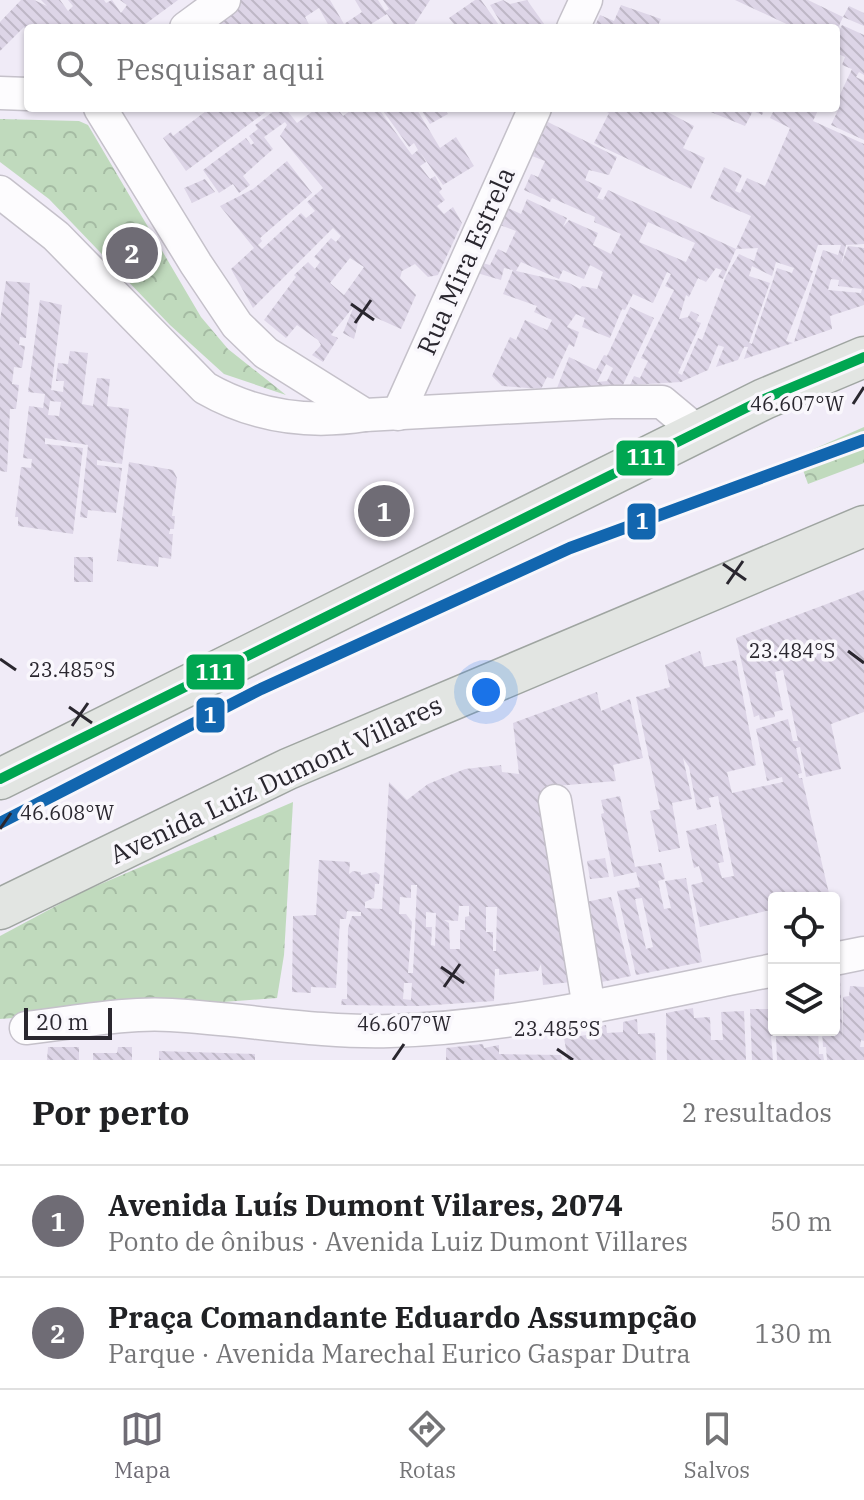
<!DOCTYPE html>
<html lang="pt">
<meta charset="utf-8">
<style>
:root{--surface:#fff;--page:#f2f2f2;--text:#202124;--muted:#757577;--line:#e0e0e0;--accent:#6f6c75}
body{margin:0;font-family:"IBM Plex Serif",serif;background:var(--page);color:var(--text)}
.controls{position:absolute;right:24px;bottom:24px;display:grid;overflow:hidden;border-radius:8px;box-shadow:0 2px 6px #0004}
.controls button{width:72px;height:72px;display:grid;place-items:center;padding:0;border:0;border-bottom:2px solid var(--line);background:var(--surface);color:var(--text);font:40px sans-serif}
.scale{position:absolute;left:24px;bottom:20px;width:88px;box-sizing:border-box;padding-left:8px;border:4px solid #2a272f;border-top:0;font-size:22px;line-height:28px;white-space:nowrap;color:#2a272f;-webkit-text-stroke:6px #f9f7fc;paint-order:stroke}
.you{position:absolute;left:486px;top:692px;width:28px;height:28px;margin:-20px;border:6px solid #fff;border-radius:50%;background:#1a73e8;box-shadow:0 0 0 12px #1a73e833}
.badge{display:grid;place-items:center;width:52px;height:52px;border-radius:50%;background:var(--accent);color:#fff;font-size:26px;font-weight:700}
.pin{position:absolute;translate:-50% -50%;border:4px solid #fff;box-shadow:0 2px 8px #0006}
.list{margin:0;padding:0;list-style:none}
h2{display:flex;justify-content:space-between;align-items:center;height:104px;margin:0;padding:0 32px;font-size:34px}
h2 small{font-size:26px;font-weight:400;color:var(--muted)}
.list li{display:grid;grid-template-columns:52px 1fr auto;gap:24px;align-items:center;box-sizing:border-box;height:112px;padding:0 32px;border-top:2px solid var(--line)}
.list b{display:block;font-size:30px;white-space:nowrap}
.list p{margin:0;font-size:26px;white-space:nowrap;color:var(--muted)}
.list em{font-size:26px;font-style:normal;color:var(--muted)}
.icon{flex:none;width:44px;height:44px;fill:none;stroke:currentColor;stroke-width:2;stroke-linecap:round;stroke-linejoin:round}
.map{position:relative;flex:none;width:864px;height:1060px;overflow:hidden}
.search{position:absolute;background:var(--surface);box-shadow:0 2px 6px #0004;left:24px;right:24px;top:24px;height:88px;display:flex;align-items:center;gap:20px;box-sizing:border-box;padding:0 28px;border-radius:8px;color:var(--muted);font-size:30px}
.sheet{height:328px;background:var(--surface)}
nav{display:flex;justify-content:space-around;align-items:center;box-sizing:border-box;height:112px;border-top:2px solid var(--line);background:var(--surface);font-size:22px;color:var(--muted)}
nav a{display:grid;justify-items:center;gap:4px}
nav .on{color:var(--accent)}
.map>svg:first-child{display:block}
</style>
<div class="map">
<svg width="864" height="1060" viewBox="0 0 864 1060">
<defs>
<pattern id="forest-crowns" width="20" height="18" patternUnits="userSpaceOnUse" patternTransform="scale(2)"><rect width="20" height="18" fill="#c0dabd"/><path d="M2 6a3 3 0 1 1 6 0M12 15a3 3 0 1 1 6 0" fill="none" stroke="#a5bba3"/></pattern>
<pattern id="building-back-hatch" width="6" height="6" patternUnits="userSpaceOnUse" patternTransform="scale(2)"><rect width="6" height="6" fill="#ddd5e7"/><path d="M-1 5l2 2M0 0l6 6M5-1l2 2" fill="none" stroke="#beb7c6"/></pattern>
</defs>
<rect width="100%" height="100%" fill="#f0ebf7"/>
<!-- forest -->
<g fill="url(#forest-crowns)">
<polygon points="0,119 79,121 88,125 201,317 228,349 286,395 224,374 170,325 49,199 0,162"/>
<polygon points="864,427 864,463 808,484 798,456"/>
<polygon points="293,802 284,955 277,998 0,1019 0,936 82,892"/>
</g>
<!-- building -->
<g fill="url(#building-back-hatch)" fill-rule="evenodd">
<polygon points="21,0 34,0 47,6 41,0 60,0 68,11 73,6 68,0 104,0 106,3 112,0 121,13 127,5 120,0 178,0 140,28 28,28 28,33 24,27 0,51 0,22"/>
<polygon points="240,0 330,0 344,24 362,12 355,0 378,0 385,11 389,9 383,0 430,0 412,28 396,28 387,14 365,28 330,28 319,8 305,17 311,28 201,28"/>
<polygon points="475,0 481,0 501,28 457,28 449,18"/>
<polygon points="503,0 510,4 527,0 547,28 504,28 490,5"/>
<polygon points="735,0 808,0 843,17 849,6 864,13 864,26 843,17 838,28 795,28"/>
<polygon points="621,5 661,19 658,25 665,28 594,28 600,15 614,21"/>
<polygon points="842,25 864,35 864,75 859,72 856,77 864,81 864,140 831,125 839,108 836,103 852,69 842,65 845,57 836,53 836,37"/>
<polygon points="210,108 271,108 186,171 163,138 171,132 173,136"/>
<path d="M 278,108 L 285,108 L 297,123 L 317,108 L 337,108 L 343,116 L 354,108 L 378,108 L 412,155 L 418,150 L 414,143 L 409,147 L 381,108 L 416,108 L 440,148 L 456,137 L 474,166 L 443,185 L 420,152 L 426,162 L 420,166 L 430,179 L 435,176 L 442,189 L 439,192 L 445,200 L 437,206 L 444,214 L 453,207 L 462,223 L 438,275 L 428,277 L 415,264 L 402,271 L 400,278 L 416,295 L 401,329 L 361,311 L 354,339 L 343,333 L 354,306 L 331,335 L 338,338 L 323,362 L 312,355 L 321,345 L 318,340 L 297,325 L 286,338 L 264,320 L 296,277 L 294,275 L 308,262 L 315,269 L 320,262 L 314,257 L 331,238 L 336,242 L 341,236 L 333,228 L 253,308 L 231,269 L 254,248 L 220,206 L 253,189 L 287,161 L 312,193 L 260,238 L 262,241 L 258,245 L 262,249 L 301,213 L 306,218 L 315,211 L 307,202 L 323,188 L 280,136 L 287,125 L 285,122 L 264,137 L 273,149 L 243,176 L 250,185 L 239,193 L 233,184 L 219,193 L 203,170 L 246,138 L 251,145 L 254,143 L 249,136 L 258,129 L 255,125 ZM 350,258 L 364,267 L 344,295 L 330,283 Z"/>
<polygon points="420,108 444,108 448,114 430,124"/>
<polygon points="599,108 660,108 694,126 683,148 705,158 691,189 594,143 609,113"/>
<polygon points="701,108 765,108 762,115 753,111 745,126"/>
<path d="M 775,108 L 819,108 L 813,121 L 864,144 L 864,244 L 846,245 L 841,265 L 848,246 L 864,248 L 864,305 L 830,316 L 832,329 L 794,342 L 823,250 L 838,255 L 841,245 L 818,245 L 810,270 L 813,271 L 786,341 L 793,343 L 744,359 L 748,347 L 744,347 L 738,360 L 716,367 L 724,347 L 718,345 L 708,370 L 681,382 L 630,385 L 634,376 L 640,378 L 648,361 L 641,358 L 674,290 L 665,286 L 671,274 L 667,272 L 653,303 L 633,294 L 625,310 L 622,309 L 610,338 L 582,327 L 585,318 L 576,314 L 567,327 L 579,332 L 574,347 L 569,344 L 553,379 L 547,377 L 541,389 L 502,386 L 492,376 L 510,337 L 516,340 L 525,320 L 547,330 L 552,320 L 534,312 L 537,306 L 503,294 L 513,270 L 504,268 L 501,280 L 477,273 L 482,263 L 490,265 L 498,249 L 506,253 L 516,231 L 500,225 L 508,208 L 521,214 L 527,199 L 567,218 L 563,227 L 569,220 L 598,233 L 593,245 L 611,254 L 621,234 L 594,222 L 595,217 L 552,198 L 550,202 L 524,190 L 531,174 L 538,177 L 545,161 L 532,156 L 548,122 L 617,157 L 609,175 L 589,170 L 585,180 L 602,188 L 597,198 L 603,200 L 608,190 L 736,249 L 751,216 L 710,198 L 724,167 L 742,175 L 735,191 L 740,193 L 747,178 L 765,186 L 790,128 L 770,118 ZM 648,222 L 695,243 L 686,262 L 639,242 ZM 758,248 L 754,261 L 739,254 L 726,276 L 702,340 L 698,338 L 682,375 L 678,373 L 701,323 L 696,321 L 699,315 L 691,311 L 688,317 L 679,319 L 686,295 L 689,297 L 698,278 L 706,282 L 716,268 L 722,270 L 718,277 L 723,279 L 736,249 ZM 521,262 L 559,279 L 563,270 L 584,279 L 590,265 L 603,272 L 597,289 L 582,286 L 580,289 L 569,283 L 516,271 ZM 776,262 L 794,268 L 792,273 L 777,268 L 752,344 L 749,343 L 770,283 L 749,276 L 752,266 L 772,276 ZM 831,279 L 839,280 L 838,286 L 862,289 L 861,293 L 828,290 Z"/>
<polygon points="205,179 215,192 192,203 184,188"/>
<polygon points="6,281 30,283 26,338 20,337 19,345 25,346 22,368 14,367 12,384 19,385 16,409 10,409 7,472 0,471 0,321"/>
<path d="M 40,300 L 62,305 L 51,390 L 63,392 L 64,381 L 56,381 L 58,363 L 68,364 L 70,351 L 88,353 L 82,404 L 93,406 L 97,378 L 110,379 L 107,406 L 129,409 L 122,464 L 97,460 L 97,465 L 122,468 L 116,513 L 88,510 L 87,518 L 80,517 L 88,445 L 45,438 L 45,444 L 83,448 L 73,534 L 18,526 L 18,517 L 15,517 L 21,467 L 31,468 L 32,459 L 23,458 L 29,406 L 43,408 L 45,394 L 28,392 ZM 50,401 L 61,402 L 59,416 L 48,415 Z"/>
<path d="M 630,307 L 654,318 L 623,385 L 557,388 L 569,357 L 596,370 L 604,355 L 607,356 ZM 606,364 L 613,368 L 607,381 L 597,382 Z"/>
<polygon points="129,462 173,470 177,478 172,516 175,516 174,529 170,529 169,534 173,534 171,559 159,557 158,567 117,561"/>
<rect x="74" y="557" width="19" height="25"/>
<polygon points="864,590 864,712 831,724 841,769 806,777 800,747 796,748 802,773 798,774 799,778 802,778 830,898 774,898 774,909 700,927 691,885 703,882 699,866 694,868 686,831 716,824 724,862 718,863 722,878 734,876 718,796 709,798 711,807 697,810 689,767 683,758 692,799 672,803 680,848 659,852 650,811 660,809 636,697 670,687 665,665 700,651 704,667 736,660 756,765 727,772 732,793 783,782 782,777 767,781 756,729 788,719 793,741 798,741 783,670 775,672 783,710 774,712 775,717 760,720 759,715 754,717 736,638"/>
<path d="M 597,692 L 601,711 L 630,699 L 643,758 L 613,765 L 616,781 L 556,786 L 581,981 L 543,985 L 541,964 L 538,971 L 499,975 L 499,969 L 495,969 L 494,1001 L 419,1006 L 341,1005 L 342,999 L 347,999 L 348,928 L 352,916 L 361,916 L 361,912 L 347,911 L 346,919 L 340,919 L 336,988 L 311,987 L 311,993 L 292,992 L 293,916 L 316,915 L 319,860 L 350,862 L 349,874 L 353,871 L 361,872 L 361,875 L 376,872 L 380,875 L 379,884 L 375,884 L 374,898 L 365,902 L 365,908 L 382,909 L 389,782 L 407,800 L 428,784 L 465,769 L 501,765 L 502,772 L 519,774 L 513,723 ZM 411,885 L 417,885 L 413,973 L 408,973 L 412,922 L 406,914 L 399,914 L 400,897 L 411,898 ZM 459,906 L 469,906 L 469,916 L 465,917 L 465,930 L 460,930 L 460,949 L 450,949 L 449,923 L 444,920 L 458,921 ZM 486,907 L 497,907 L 496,951 L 493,951 L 493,932 L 486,932 ZM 426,912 L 436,913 L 435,946 L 431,945 L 432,927 L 426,927 ZM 404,983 L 412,983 L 411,1000 L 403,999 Z"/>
<path d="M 620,796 L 635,867 L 661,863 L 665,879 L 658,881 L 664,909 L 671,908 L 665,881 L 686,878 L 702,962 L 636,975 L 617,891 L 640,887 L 636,872 L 614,877 L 601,814 L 604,813 L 601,800 ZM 642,898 L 653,947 L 646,949 L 635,899 Z"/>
<polygon points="605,858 609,877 590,879 587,861"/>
<polygon points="611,897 631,976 587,985 575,904"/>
<polygon points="840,978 843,1038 843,997 849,996 850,986 864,987 864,1041 861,1040 860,1047 864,1047 864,1060 827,1060 826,1047 823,1047 822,1030 834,1030 834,979"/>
<polygon points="693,1008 694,1018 710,1017 711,1040 723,1040 721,1012 744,1011 746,1060 667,1060 666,1013"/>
<polygon points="750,1009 774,1009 774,1030 818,1030 819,1054 823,1054 824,1060 777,1060 776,1036 771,1036 773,1060 752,1060"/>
<polygon points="637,1019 638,1034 655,1033 656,1060 568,1060 564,1038 587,1035 586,1029 606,1025 607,1033 623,1032 623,1022"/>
<polygon points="483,1044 484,1048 499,1045 499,1054 561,1055 562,1060 446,1060 446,1048"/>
<polygon points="48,1047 79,1047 79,1060 47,1060"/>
<polygon points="118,1047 132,1047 132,1060 93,1060 93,1053 117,1053"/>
<polygon points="159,1051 255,1054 255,1060 159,1060"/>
</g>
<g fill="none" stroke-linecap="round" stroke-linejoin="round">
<!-- minor casing -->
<g stroke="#c5c1ca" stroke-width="35">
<g id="minor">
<polyline points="186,28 224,0"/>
<polyline points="573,28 586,0"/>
<polyline points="0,93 28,94"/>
<polyline points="100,108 196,264 237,325 266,353 365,415 611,402 662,402 698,432"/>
<path d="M 0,192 L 56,236 L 205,388 C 254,416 309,424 365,415"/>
<polyline points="398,414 535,108"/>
<polyline points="555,801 589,1008"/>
<polyline points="834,959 864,953"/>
<path d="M 26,1028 C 73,1023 124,1012 171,1015 C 244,1019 317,1033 390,1031 C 521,1027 646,995 774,970"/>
</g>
</g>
<!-- major casing -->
<g stroke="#9fa5a1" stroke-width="43">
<g id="major">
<polyline points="0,779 764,399 864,357"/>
<polyline points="0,909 288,769 864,526"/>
</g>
</g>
<!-- minor -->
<use href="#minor" stroke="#fdfcfe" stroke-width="32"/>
<!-- major -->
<use href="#major" stroke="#e2e5e2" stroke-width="40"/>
<!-- bus-1 casing -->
<g stroke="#f9f7fc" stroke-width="16">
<polyline id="bus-1" points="0,779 764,399 864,357"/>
</g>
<!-- bus-1 -->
<use href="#bus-1" stroke="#00a651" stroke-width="10"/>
<!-- metro-1 casing -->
<g stroke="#f9f7fc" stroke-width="18">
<polyline id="metro-1" points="0,823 261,689 570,548 864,440"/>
</g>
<!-- metro-1 -->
<use href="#metro-1" stroke="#1266af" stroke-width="12"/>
</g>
<!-- ticks -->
<path fill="none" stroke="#2a272f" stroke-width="3" d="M 351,304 L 374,320M 355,323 L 371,300M 853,404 L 864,387M 723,564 L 746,580M 727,584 L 743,561M 848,651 L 864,663M 0,659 L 16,670M 69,707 L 92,723M 72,726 L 88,703M 0,829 L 11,813M 441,967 L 464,983M 444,987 L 460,964M 557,1049 L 573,1060M 393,1060 L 404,1044"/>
<g text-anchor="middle" stroke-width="7" stroke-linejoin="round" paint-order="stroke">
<!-- street labels -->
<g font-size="26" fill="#2a272f" stroke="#f9f7fc">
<text transform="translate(466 261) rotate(-66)" y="9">Rua Mira Estrela</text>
<text transform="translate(276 780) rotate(-25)" y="9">Avenida Luiz Dumont Villares</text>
</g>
</g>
<g font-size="20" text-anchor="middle" fill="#2a272f" stroke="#f9f7fc" stroke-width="7" stroke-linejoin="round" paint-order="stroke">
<text x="797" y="411">46.607°W</text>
<text x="792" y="658">23.484°S</text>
<text x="72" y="677">23.485°S</text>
<text x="67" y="820">46.608°W</text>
<text x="404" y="1031">46.607°W</text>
<text x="557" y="1036">23.485°S</text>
</g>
<g stroke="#f9f7fc" stroke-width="3">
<rect x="615" y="439" width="61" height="38" rx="8" fill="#00a651"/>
<rect x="626" y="502" width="31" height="39" rx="8" fill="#1266af"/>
<rect x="185" y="653" width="61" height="38" rx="8" fill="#00a651"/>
<rect x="195" y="696" width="31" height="38" rx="8" fill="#1266af"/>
</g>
<g font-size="22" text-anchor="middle" font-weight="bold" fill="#fff">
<text x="646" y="465">111</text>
<text x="642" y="529">1</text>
<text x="215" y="680">111</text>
<text x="210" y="723">1</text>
</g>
</svg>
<div class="controls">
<button><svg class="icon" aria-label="locate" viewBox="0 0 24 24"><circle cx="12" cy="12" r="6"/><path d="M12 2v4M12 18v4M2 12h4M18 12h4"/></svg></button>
<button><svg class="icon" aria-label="layers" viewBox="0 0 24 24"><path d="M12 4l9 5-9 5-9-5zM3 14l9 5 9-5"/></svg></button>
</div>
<div class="scale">20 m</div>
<div class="you"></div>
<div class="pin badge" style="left:384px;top:511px">1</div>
<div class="pin badge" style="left:132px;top:253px">2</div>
<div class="search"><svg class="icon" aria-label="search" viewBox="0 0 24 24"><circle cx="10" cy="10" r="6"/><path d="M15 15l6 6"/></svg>Pesquisar aqui</div>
</div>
<section class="sheet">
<h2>Por perto<small>2 resultados</small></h2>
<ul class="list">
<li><span class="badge">1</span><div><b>Avenida Luís Dumont Vilares, 2074</b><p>Ponto de ônibus · Avenida Luiz Dumont Villares</p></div><em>50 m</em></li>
<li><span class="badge">2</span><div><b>Praça Comandante Eduardo Assumpção</b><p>Parque · Avenida Marechal Eurico Gaspar Dutra</p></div><em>130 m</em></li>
</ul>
</section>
<nav>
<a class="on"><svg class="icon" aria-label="map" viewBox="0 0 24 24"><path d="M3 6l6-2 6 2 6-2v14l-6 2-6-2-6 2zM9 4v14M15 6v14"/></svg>Mapa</a>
<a><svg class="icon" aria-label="directions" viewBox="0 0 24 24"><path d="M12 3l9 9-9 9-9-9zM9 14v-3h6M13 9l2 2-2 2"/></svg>Rotas</a>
<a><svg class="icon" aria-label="saved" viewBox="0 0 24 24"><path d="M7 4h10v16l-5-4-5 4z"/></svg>Salvos</a>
</nav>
